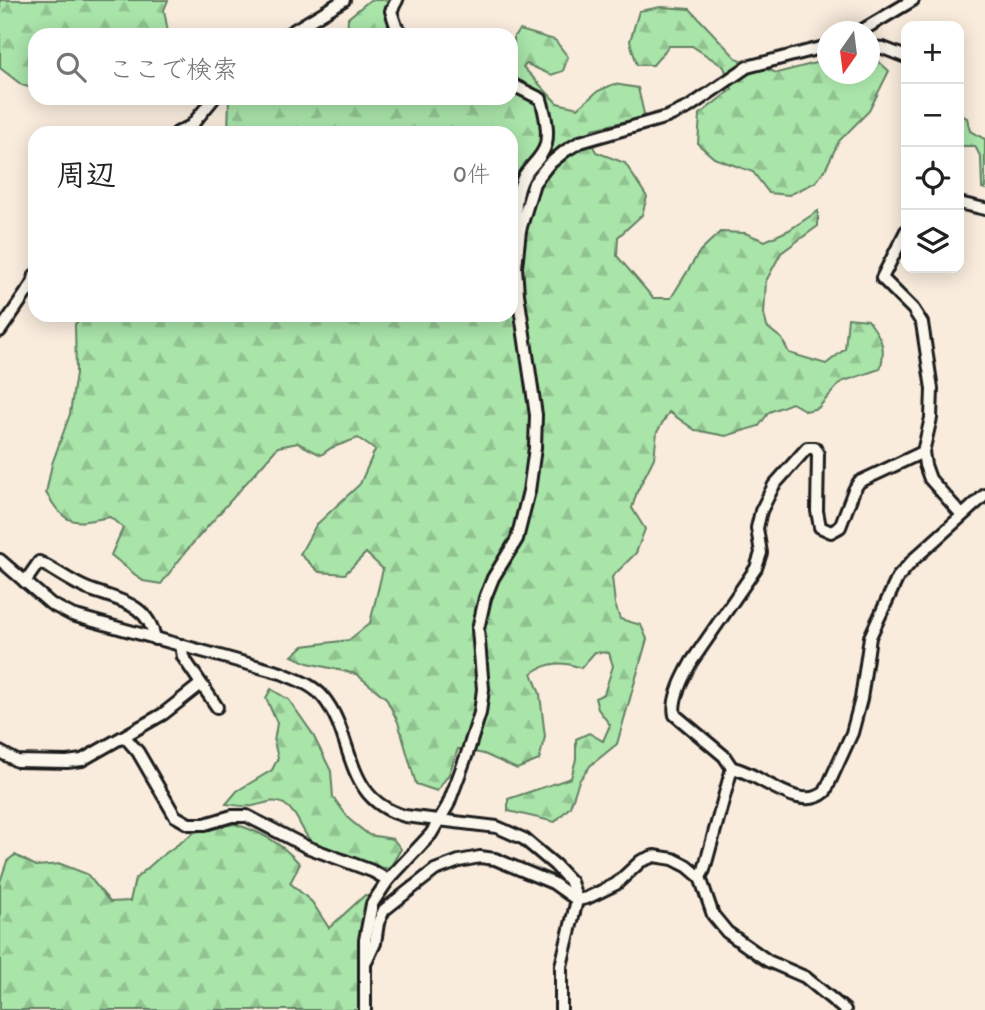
<!DOCTYPE html>
<html lang="ja">
<meta charset="utf-8">
<style>
:root{--surface:#fff;--page:#f6f6f6;--text:#222;--muted:#767676;--line:#e0e0e0}
body{margin:0;font-family:Itim,"Klee One",sans-serif;background:var(--page);color:var(--text)}
.controls{position:absolute;right:21px;top:21px;display:grid;overflow:hidden;border-radius:14px;box-shadow:0 4px 18px #0003}
.controls button{width:63px;height:63px;display:grid;place-items:center;padding:0;border:0;border-bottom:2px solid var(--line);background:var(--surface);color:var(--text);font:35px sans-serif}
.compass{position:absolute;left:817px;top:21px;width:63px;height:63px;border-radius:50%;background:var(--surface);box-shadow:0 4px 18px #0003;rotate:194deg}
.list{margin:0;padding:0;list-style:none}
h2{display:flex;justify-content:space-between;align-items:center;height:91px;margin:0;padding:0 28px;font-size:30px}
h2 small{font-size:23px;font-weight:400;color:var(--muted)}
.icon{flex:none;width:38px;height:38px;fill:none;stroke:currentColor;stroke-width:2;stroke-linecap:round;stroke-linejoin:round}
.map{position:relative;flex:none;width:985px;height:1010px;overflow:hidden}
.search{position:absolute;background:var(--surface);box-shadow:0 4px 18px #0003;left:28px;top:28px;width:490px;height:77px;display:flex;align-items:center;gap:18px;box-sizing:border-box;padding:0 24px;border-radius:21px;color:var(--muted);font-size:26px}
.panel{position:absolute;background:var(--surface);box-shadow:0 4px 18px #0003;left:28px;top:126px;width:490px;height:196px;border-radius:21px}
.map>svg:first-child{display:block}
</style>
<div class="map">
<svg width="985" height="1010" viewBox="0 0 985 1010">
<defs>
<pattern id="forest-firs" width="22" height="20" patternUnits="userSpaceOnUse" patternTransform="scale(1.75)"><rect width="22" height="20" fill="#a9e4a9"/><path d="M5 1l3.5 6h-7zM16 11l3.5 6h-7z" fill="#91c391"/></pattern>
</defs>
<rect width="100%" height="100%" fill="#f9ecdd"/>
<filter id="ink" filterUnits="userSpaceOnUse"><feTurbulence type="fractalNoise" baseFrequency=".0143" numOctaves="2"/><feDisplacementMap in="SourceGraphic" scale="14" xChannelSelector="R" yChannelSelector="G"/><feConvolveMatrix kernelMatrix="1 2 1 2 8 2 1 2 1" color-interpolation-filters="sRGB"/></filter>
<g filter="url(#ink)">
<!-- forest -->
<g fill="url(#forest-firs)" stroke="#628062" stroke-width="2">
<polygon points="0,0 168,0 164,10 168,32 166,35 35,35 35,89 22,85 0,68"/>
<path d="M 370,0 L 395,0 C 393,12 387,26 396,35 L 347,35 L 348,18 Z"/>
<polygon points="661,7 690,9 736,58 777,73 827,60 828,74 870,74 870,60 877,60 889,71 869,111 839,141 826,168 816,182 789,195 769,193 753,172 714,158 698,144 700,114 732,89 724,67 692,46 669,46 653,65 637,65 630,41 639,11"/>
<path d="M 520,30 L 555,40 L 568,57 L 563,71 L 551,75 L 527,64 L 523,67 L 557,103 L 578,108 L 598,91 L 614,84 L 638,88 L 644,114 L 640,118 L 593,129 L 587,135 L 596,152 L 625,163 L 647,197 L 642,215 L 618,237 L 617,256 L 653,298 L 671,298 L 700,251 L 720,232 L 745,233 L 765,241 L 789,230 L 818,211 L 818,226 L 781,253 L 766,281 L 764,314 L 767,327 L 782,339 L 789,353 L 826,364 L 845,349 L 848,318 L 868,320 C 881,337 887,348 880,369 L 841,382 L 818,408 L 806,411 L 792,403 L 769,412 L 759,426 L 726,436 L 695,430 L 669,412 L 657,432 L 654,458 L 637,492 L 632,508 L 645,529 L 636,553 L 612,577 L 615,604 L 620,619 L 641,625 L 647,639 L 617,744 L 591,765 L 579,781 L 570,807 L 555,822 L 508,811 L 508,799 L 571,778 L 576,759 L 576,739 L 589,733 L 603,741 L 610,725 L 598,709 L 595,698 L 604,694 L 613,666 L 609,653 L 595,652 L 581,668 C 562,661 548,662 532,673 L 540,694 L 545,737 L 539,760 L 517,769 L 484,754 L 458,749 L 449,774 L 437,791 L 416,784 L 398,722 L 386,698 L 356,674 L 308,663 L 292,656 L 303,646 L 349,640 L 370,623 L 383,569 L 366,553 L 345,574 L 319,572 L 300,554 L 316,525 L 360,484 L 375,450 L 358,438 L 331,448 L 321,455 L 298,443 L 278,447 L 187,550 L 161,584 L 143,581 L 111,555 L 123,528 L 110,517 C 72,524 67,527 46,493 L 52,464 L 70,414 L 76,373 L 75,324 L 85,315 L 511,315 L 511,133 L 228,133 L 229,98 L 511,98 L 511,56 L 514,52 L 514,36 Z"/>
<polygon points="959,114 967,118 970,131 985,139 985,189 982,188 981,158 975,146 959,146"/>
<path d="M 271,689 L 289,700 L 312,733 L 331,771 L 333,797 L 350,820 L 369,835 L 393,839 L 401,849 L 389,869 C 366,864 336,861 316,847 C 302,836 300,814 284,804 C 273,798 264,804 253,806 C 245,807 234,805 226,804 L 237,791 L 272,770 L 278,758 L 274,742 L 277,723 L 266,698 Z"/>
<path d="M 234,824 C 262,832 281,843 300,864 L 290,883 L 312,902 L 329,928 L 365,895 L 371,897 L 361,926 L 360,1010 L 0,1010 L 0,882 L 7,861 L 15,855 L 36,866 L 61,864 L 87,874 L 110,902 L 130,901 L 135,879 L 159,858 L 195,832 Z"/>
</g>
<g fill="none" stroke-linecap="round" stroke-linejoin="round">
<!-- minor casing -->
<g stroke="#1c1c1c" stroke-width="16">
<g id="minor">
<polyline points="397,0 391,11 396,26 404,35"/>
<polyline points="859,32 913,0"/>
<polyline points="286,35 344,0"/>
<polyline points="870,47 883,48 906,57"/>
<path d="M 511,84 L 541,99 C 545,113 549,129 546,144 C 543,157 531,165 524,176 C 516,191 512,216 520,230"/>
<polyline points="177,133 191,126 214,98"/>
<polyline points="959,203 985,209"/>
<polyline points="906,231 882,278 913,309 922,323 932,389 931,418 923,452 925,465 930,479 962,515"/>
<polyline points="0,331 33,283 35,275"/>
<path d="M 0,560 L 51,604 L 72,615 L 281,673 C 295,679 312,684 323,697 C 356,737 342,799 405,816 L 497,827 L 524,839 L 555,865 L 571,882 L 577,900 L 561,966 L 561,1010"/>
<path d="M 25,582 L 39,562 C 56,570 70,582 88,589 C 117,600 149,603 155,639"/>
<polyline points="181,645 183,657 217,707"/>
<polyline points="125,737 138,752 175,816 189,824 205,824 232,816 247,816 307,847 372,871 388,880"/>
<polyline points="0,752 17,761 67,762 82,760 163,714 201,684"/>
<path d="M 732,768 C 759,772 799,814 825,792 L 852,733 L 861,699 L 870,637 L 898,577 L 914,559 L 985,495"/>
<path d="M 700,877 L 704,870 L 732,768 L 724,756 L 675,715 C 671,699 684,675 692,661 L 756,568 L 761,553 L 757,528 L 761,511 L 774,485 L 807,448 L 815,448 L 818,454 L 817,511 L 820,527 L 831,532 L 840,527 L 854,490 L 859,482 L 923,452"/>
<polyline points="366,962 375,943 378,923 384,910 435,870 459,861 480,857 495,859 553,883 577,900 587,898 616,884 641,861 654,856 673,859 687,866 700,877 713,915 727,932 768,961 805,977 845,1010"/>
<polyline points="365,1010 365,940 372,904 388,880 431,834 448,805 467,754 480,713 483,689 478,629 485,598 493,578 517,539 529,491 535,448 536,415 518,294 516,267 520,230 534,183 548,165 565,151 580,142 667,117 689,107 747,67 828,46"/>
</g>
</g>
<!-- minor -->
<use href="#minor" stroke="#fbf7ec" stroke-width="10"/>
</g>
</g>
</svg>
<div class="controls">
<button>+</button>
<button>−</button>
<button><svg class="icon" aria-label="locate" viewBox="0 0 24 24"><circle cx="12" cy="12" r="6"/><path d="M12 2v4M12 18v4M2 12h4M18 12h4"/></svg></button>
<button><svg class="icon" aria-label="layers" viewBox="0 0 24 24"><path d="M12 4l9 5-9 5-9-5zM3 14l9 5 9-5"/></svg></button>
</div>
<svg class="compass" viewBox="-18 -18 36 36"><path d="M0-13l5 13h-10z" fill="#e53935"/><path d="M0 13l5-13h-10z" fill="#767676"/></svg>
<div class="search"><svg class="icon" aria-label="search" viewBox="0 0 24 24"><circle cx="10" cy="10" r="6"/><path d="M15 15l6 6"/></svg>ここで検索</div>
<section class="panel">
<h2>周辺<small>0件</small></h2>
<ul class="list">
</ul>
</section>
</div>
